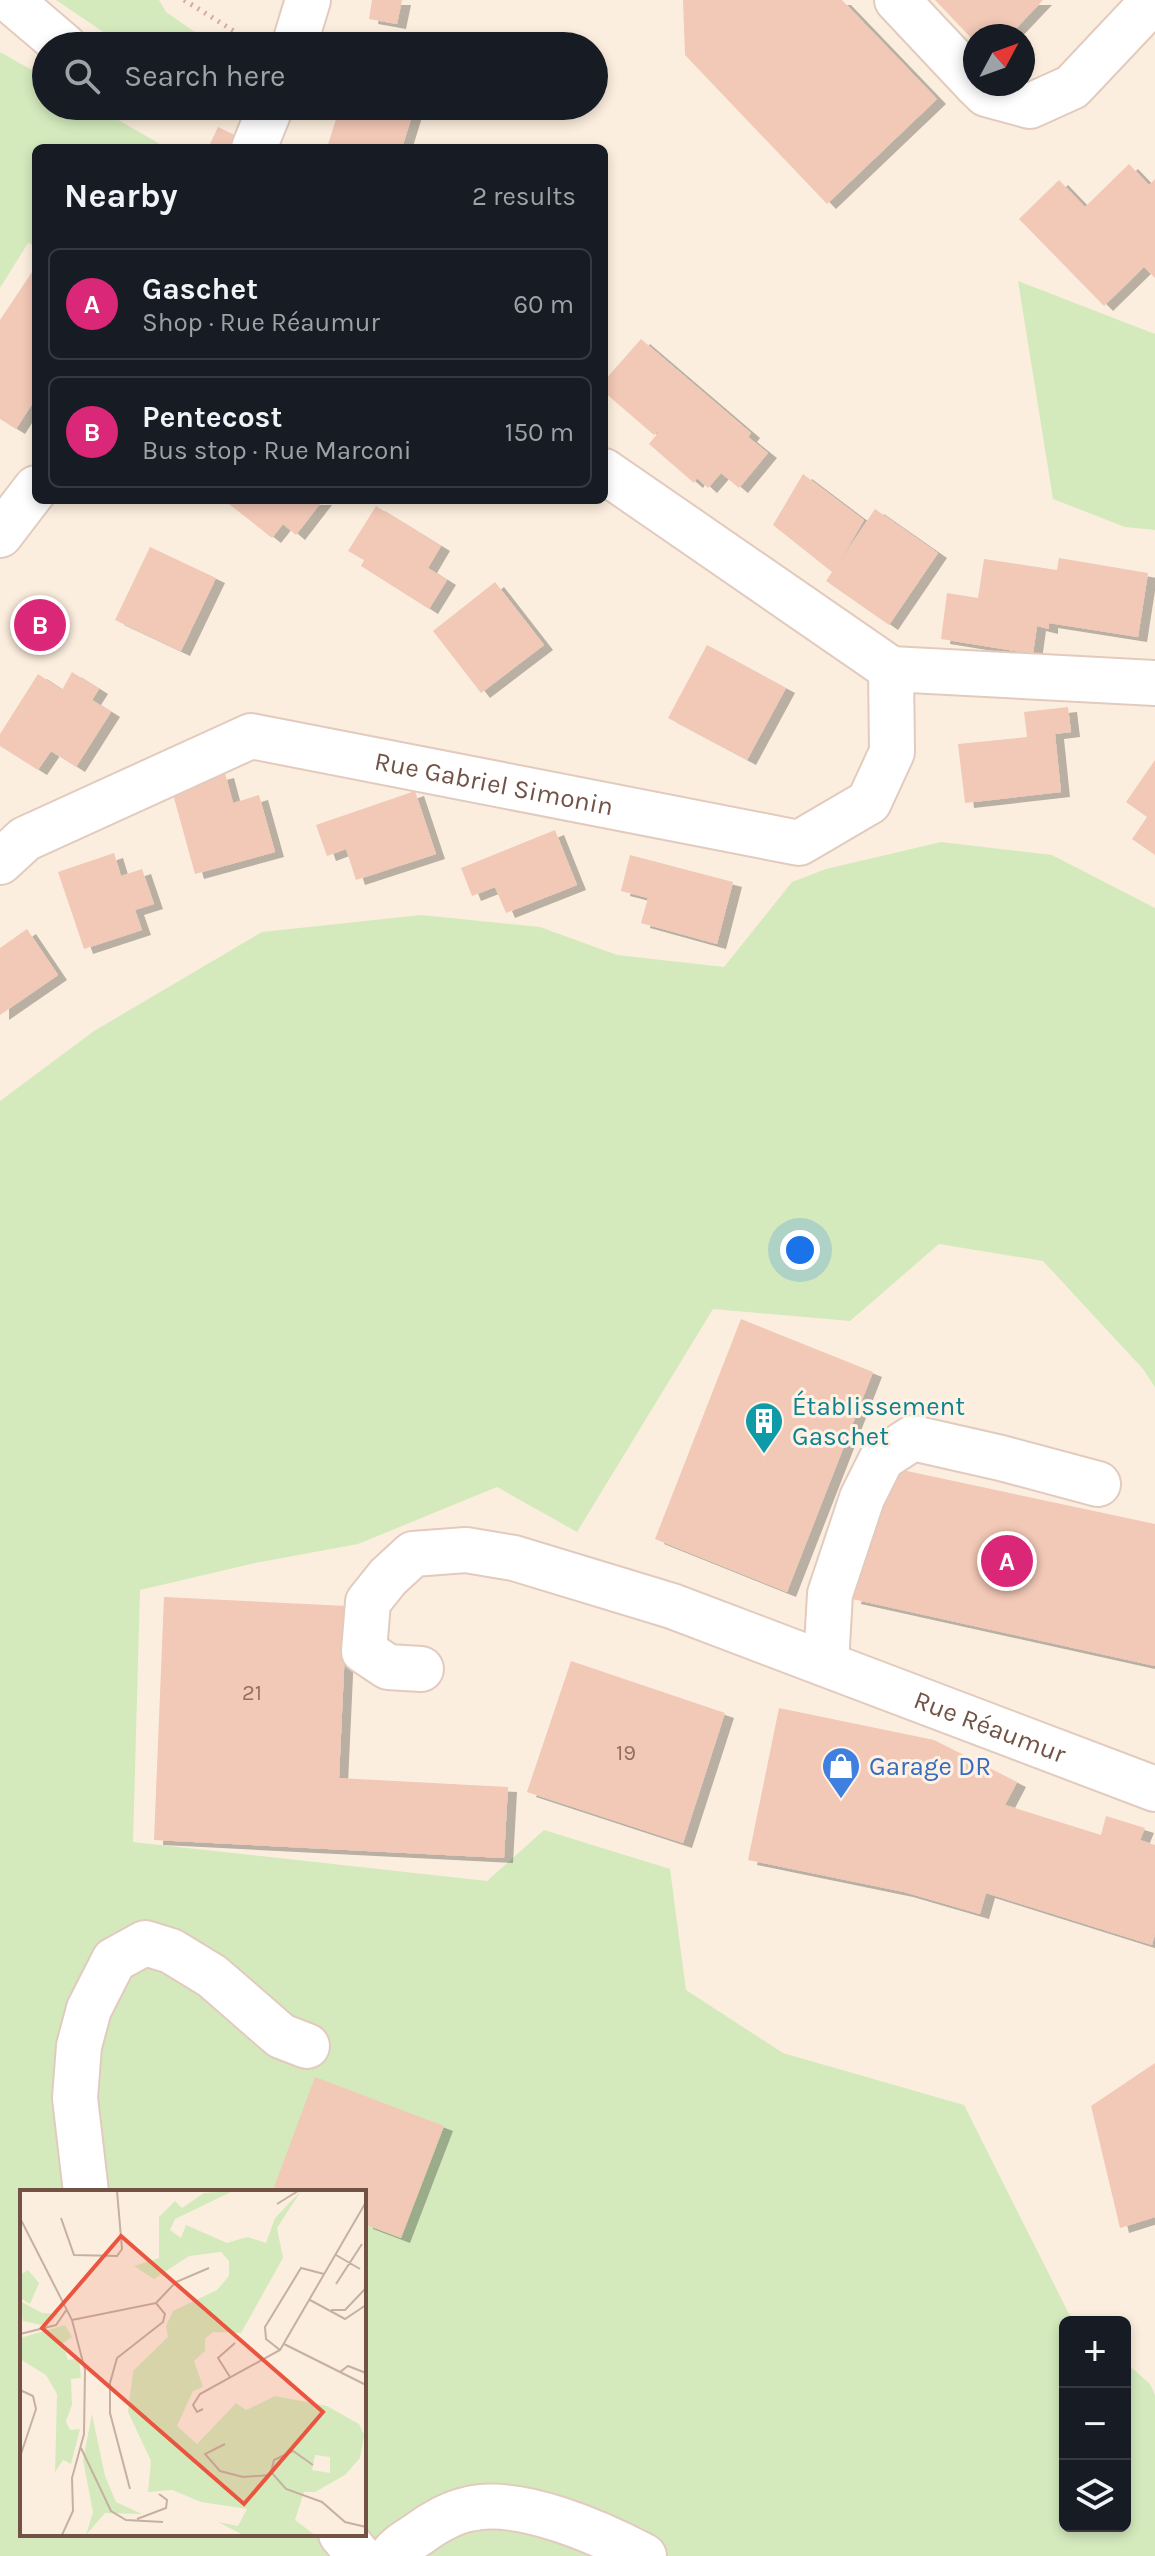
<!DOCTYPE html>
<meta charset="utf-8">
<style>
:root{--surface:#171b24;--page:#20242c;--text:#f1f3f6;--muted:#9ea1a6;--line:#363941;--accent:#db2777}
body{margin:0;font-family:Karla,sans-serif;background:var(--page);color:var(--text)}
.controls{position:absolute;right:24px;bottom:24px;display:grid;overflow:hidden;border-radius:12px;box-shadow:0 4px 12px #0003}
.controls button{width:72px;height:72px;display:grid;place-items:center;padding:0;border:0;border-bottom:2px solid var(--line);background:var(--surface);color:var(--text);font:40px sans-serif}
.compass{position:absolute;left:963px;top:24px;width:72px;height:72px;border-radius:50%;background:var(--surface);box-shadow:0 4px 12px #0003;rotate:49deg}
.you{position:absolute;left:800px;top:1250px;width:28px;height:28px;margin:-20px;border:6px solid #fff;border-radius:50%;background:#1a73e8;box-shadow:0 0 0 12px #1a73e833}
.badge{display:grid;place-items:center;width:52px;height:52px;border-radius:50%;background:var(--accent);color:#fff;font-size:26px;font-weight:700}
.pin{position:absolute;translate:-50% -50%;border:4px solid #fff;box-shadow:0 2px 8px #0006}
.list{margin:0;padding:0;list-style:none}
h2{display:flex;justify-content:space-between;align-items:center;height:104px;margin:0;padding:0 32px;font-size:34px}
h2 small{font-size:26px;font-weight:400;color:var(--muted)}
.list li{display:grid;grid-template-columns:52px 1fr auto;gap:24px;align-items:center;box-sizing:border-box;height:112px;margin:0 16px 16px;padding:0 16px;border:2px solid var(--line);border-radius:12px}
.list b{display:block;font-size:30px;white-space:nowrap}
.list p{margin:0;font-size:26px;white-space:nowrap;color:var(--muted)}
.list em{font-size:26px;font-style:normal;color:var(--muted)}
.icon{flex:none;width:44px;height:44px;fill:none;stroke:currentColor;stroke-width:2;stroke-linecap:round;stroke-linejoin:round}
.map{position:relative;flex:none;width:1155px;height:2556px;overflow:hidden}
.search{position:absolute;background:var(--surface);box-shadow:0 4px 12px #0003;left:32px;top:32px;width:576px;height:88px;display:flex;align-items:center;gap:20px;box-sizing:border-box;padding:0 28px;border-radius:44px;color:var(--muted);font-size:30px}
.panel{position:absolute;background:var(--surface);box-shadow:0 4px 12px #0003;left:32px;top:144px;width:576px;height:360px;border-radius:12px}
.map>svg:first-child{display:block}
</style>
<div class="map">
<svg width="1155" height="2556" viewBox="0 0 1155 2556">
<defs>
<filter id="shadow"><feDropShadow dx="9" dy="5" stdDeviation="0" flood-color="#0004"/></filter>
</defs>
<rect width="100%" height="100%" fill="#fceede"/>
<!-- green -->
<g fill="#d4eabd" fill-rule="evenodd">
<polygon points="56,0 159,0 166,12 215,46 124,46"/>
<polygon points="0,52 46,78 46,106 94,106 167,148 36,148 36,246 28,243 0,288"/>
<polygon points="1018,281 1155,334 1155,530 1125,527 1053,499"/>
<path d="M 941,842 L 1052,855 L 1155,908 L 1155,1387 L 1143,1369 L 1043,1261 L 939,1244 L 850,1321 L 713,1309 L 577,1532 L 497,1487 L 358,1544 L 255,1563 L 140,1590 L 133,1842 L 487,1881 L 544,1830 L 670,1869 L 686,1990 L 783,2053 L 964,2105 L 1069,2314 L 1079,2322 L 1065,2322 L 1065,2526 L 1125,2526 L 1125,2362 L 1150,2384 L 1155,2395 L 1155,2556 L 0,2556 L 0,1101 L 94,1031 L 262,932 L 421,915 L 540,927 L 617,955 L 724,967 L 792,882 L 826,869 ZM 22,2192 L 364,2192 L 364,2534 L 22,2534 Z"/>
</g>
<!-- building -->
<g fill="#f2c8b6" filter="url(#shadow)">
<polygon points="372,0 402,0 397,24 369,19"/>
<polygon points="683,0 842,0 937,99 827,204 685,55"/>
<polygon points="935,0 1043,0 1009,36 975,36 975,42"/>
<polygon points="340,106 415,106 402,148 327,148"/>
<polygon points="218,127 241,138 236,148 208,148"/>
<polygon points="1129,164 1149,185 1155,179 1155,278 1144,267 1104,306 1019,219 1059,180 1085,207"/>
<polygon points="36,266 36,398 16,429 0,419 0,320"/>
<polygon points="641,339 751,433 748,437 768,453 739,488 721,473 708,488 697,478 694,483 649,444 661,429 654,435 604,392 604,381"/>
<polygon points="803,474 864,520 840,561 875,509 938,553 889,625 826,581 832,572 773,525"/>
<polygon points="224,500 323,500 296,535 283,524 272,538"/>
<polygon points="376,506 441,546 428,568 447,580 429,609 361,566 364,560 348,551"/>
<polygon points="150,547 216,578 181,651 115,620"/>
<polygon points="1059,558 1148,573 1138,637 1049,623 1049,629 1037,626 1033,654 941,639 947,593 978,598 984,559 1057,570"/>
<polygon points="495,582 544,645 481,693 433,631"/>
<polygon points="707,645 786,688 747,760 668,718"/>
<polygon points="72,672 99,689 92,700 111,712 76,767 51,751 38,770 0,746 0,734 38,674 62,690"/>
<polygon points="1068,707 1071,732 1055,734 1061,792 965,803 958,744 1027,737 1024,712"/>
<polygon points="1155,760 1155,855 1132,839 1147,817 1126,802"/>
<polygon points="225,773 233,803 259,795 275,852 195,874 171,787"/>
<polygon points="415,791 436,854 356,880 346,849 327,856 316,825"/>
<polygon points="555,830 577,885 506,913 495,887 472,896 461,868"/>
<polygon points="114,853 121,876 142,869 154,904 135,910 142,930 84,949 58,872"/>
<polygon points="630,855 733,882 717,944 641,923 648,898 621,891"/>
<polygon points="27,929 58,975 0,1015 0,948"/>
<polygon points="741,1319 873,1372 787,1592 655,1539"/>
<polygon points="879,1465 1155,1524 1155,1666 852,1599"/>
<polygon points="164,1597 347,1606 339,1778 508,1787 504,1858 154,1840"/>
<polygon points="571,1661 725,1713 683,1843 527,1792"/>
<polygon points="779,1708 934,1740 1017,1782 1005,1805 1101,1835 1106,1816 1145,1828 1140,1840 1155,1845 1155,1934 1152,1945 986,1893 980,1914 904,1892 748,1860"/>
<polygon points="1155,2063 1155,2217 1120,2228 1091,2106"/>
<polygon points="315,2077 444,2126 401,2238 364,2224 364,2192 279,2192 273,2190"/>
</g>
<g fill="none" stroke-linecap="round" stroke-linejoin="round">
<!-- minor casing -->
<g stroke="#e2cbbe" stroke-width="48">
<g id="minor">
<polyline points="10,0 64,46"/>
<polyline points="897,0 975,83"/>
<polyline points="294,46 308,0"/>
<polyline points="976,84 986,94 1030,106 1072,87 1154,0"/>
<polyline points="254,148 271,106"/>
<polyline points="0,535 36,488"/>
<polyline points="891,669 1155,683"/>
<path id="s1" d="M 0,862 L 25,839 L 251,736 L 799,843 L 869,802 L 892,752 L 891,669 L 604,471"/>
<polyline points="826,1663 830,1594 862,1498 882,1458 913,1438 1001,1458 1098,1484"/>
<path id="s2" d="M 421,1669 L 388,1667 L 364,1651 L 368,1602 L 388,1577 L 413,1554 L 466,1550 L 514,1558 L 672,1606 L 1155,1789"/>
<polyline points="86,2192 75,2098 79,2046 89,2009 114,1960 145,1943 171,1951 212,1976 281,2036 307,2046"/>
<polyline points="341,2534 359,2556"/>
<path d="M 391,2556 C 398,2546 410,2540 420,2533 C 433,2523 453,2512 469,2509 C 520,2497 600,2533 644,2556"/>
</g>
</g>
<!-- path -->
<polyline stroke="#d6ab99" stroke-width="5" stroke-dasharray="2 6" stroke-linecap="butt" points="184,0 250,41"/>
<!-- minor -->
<use href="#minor" stroke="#fff" stroke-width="44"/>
</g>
<!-- icons -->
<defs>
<g id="building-pin" transform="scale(2)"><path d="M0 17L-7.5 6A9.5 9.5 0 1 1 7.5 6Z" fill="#0f9aa8" stroke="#fff2e5"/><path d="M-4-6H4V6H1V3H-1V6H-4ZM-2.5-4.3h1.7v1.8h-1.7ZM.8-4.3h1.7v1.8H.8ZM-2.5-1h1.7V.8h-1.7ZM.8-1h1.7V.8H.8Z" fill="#fff"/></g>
<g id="shop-pin" transform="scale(2)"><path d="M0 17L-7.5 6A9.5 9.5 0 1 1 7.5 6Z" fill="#3f7fe0" stroke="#fff2e5"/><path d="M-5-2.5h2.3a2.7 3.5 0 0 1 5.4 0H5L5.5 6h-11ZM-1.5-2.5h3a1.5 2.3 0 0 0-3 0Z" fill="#fff"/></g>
</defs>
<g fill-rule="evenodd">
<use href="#building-pin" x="764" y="1421"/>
<use href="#shop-pin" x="841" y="1766"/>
</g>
<g text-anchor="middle" stroke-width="6" stroke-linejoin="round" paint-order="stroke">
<!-- number labels -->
<g font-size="22" fill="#937062">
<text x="252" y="1700">21</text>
<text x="626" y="1760">19</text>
</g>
<!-- street labels -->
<g font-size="26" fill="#735246" stroke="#fff2e5">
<text dy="9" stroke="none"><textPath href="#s1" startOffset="530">Rue Gabriel Simonin</textPath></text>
<text dy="9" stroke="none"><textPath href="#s2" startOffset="784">Rue Réaumur</textPath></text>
</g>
<!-- culture labels -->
<g font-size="26" fill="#0d838f" stroke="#fff2e5" text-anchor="start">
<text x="792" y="1415">Établissement<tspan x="792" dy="30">Gaschet</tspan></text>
</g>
<!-- shop labels -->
<g font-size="26" fill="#366cbe" stroke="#fff2e5" text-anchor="start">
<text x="869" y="1775">Garage DR</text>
</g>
</g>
<!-- overview -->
<g transform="translate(20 2190)">
<rect width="346" height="346" fill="#fceede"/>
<path d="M 213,1 L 155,29 L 150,40 L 161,48 L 166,35 L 207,53 L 227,47 L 246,53 L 255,28 L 281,1 L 257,38 L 263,68 L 221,143 L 193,142 L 185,149 L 185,161 L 174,171 L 183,197 L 173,201 L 157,236 L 177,254 L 216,213 L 226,220 L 255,206 L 307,216 L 339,234 L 344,245 L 340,268 L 325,285 L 295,302 L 284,302 L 275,330 L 295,345 L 223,345 L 198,332 L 218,336 L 227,319 L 181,312 L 152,300 L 128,302 L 131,271 L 108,222 L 113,181 L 148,147 L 146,136 L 153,121 L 197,100 L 209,86 L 209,71 L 201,62 L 169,66 L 134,89 L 114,76 L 139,68 L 139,27 L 155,11 L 162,18 L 184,3 ZM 295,265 L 310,267 L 310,283 L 292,280 ZM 8,80 L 19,93 L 10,114 L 0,108 L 0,85 ZM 0,111 L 22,123 L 40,124 L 21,135 L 3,131 ZM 45,135 L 52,147 L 43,153 L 48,170 L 59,168 L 61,188 L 51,189 L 52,215 L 46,231 L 50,240 L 60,239 L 51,274 L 43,270 L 35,282 L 37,204 L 26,185 L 0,169 L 0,148 ZM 72,224 L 85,286 L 96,312 L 122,324 L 85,323 L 66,345 L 73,322 L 63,270 Z" fill="#d4eabd" fill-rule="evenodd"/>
<path fill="none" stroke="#c5b0a1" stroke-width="2" d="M 257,14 L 278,1M 0,28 L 52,130 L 65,180 L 64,244 L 52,288 L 53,321 L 42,345M 41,28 L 54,65 L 97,66 L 102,59 L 97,1M 316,65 L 340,79M 316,94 L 342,54M 290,110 L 325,129 L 346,115M 136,113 L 156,92 L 189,78M 311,120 L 325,120 L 346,98M 52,130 L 136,113 L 145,124 L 143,132 L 97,168 L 90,193 L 90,223 L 110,299M 0,144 L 36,135 L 47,119M 264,154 L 346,195M 260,160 L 246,149 L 245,137 L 281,78 L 304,84M 320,182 L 328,176 L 346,183M 210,187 L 198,168 L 215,153M 0,200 L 13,206 L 16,219 L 0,267M 183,219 L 177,222 L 173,215 L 180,204 L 260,160 L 346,12M 205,254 L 185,264 L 200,281 L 223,287 L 251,285M 61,258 L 91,321 L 106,330 L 143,332M 293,275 L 273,261 L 254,270 L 251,282 L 266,299 L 302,312 L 325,332 L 346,337M 117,329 L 146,318 L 147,310 L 139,304"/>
<path fill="#ea5540" fill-opacity="0.15" stroke="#ea5540" stroke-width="4" d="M 101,46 L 303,222 L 224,314 L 22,138 Z"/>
<rect width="346" height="346" fill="none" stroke="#735246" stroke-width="4"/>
</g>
</svg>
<div class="controls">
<button>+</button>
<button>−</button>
<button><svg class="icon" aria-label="layers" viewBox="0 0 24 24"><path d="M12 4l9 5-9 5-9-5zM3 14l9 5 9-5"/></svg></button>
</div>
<svg class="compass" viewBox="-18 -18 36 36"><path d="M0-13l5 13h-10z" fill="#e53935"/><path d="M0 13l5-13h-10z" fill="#9ea1a6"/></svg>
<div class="you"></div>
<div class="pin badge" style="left:1007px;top:1561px">A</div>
<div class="pin badge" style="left:40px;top:625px">B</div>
<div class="search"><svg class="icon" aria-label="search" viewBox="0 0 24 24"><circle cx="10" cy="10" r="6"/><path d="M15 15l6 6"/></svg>Search here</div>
<section class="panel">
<h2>Nearby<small>2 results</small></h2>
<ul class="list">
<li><span class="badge">A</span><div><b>Gaschet</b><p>Shop · Rue Réaumur</p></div><em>60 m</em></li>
<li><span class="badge">B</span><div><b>Pentecost</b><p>Bus stop · Rue Marconi</p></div><em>150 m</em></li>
</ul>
</section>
</div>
